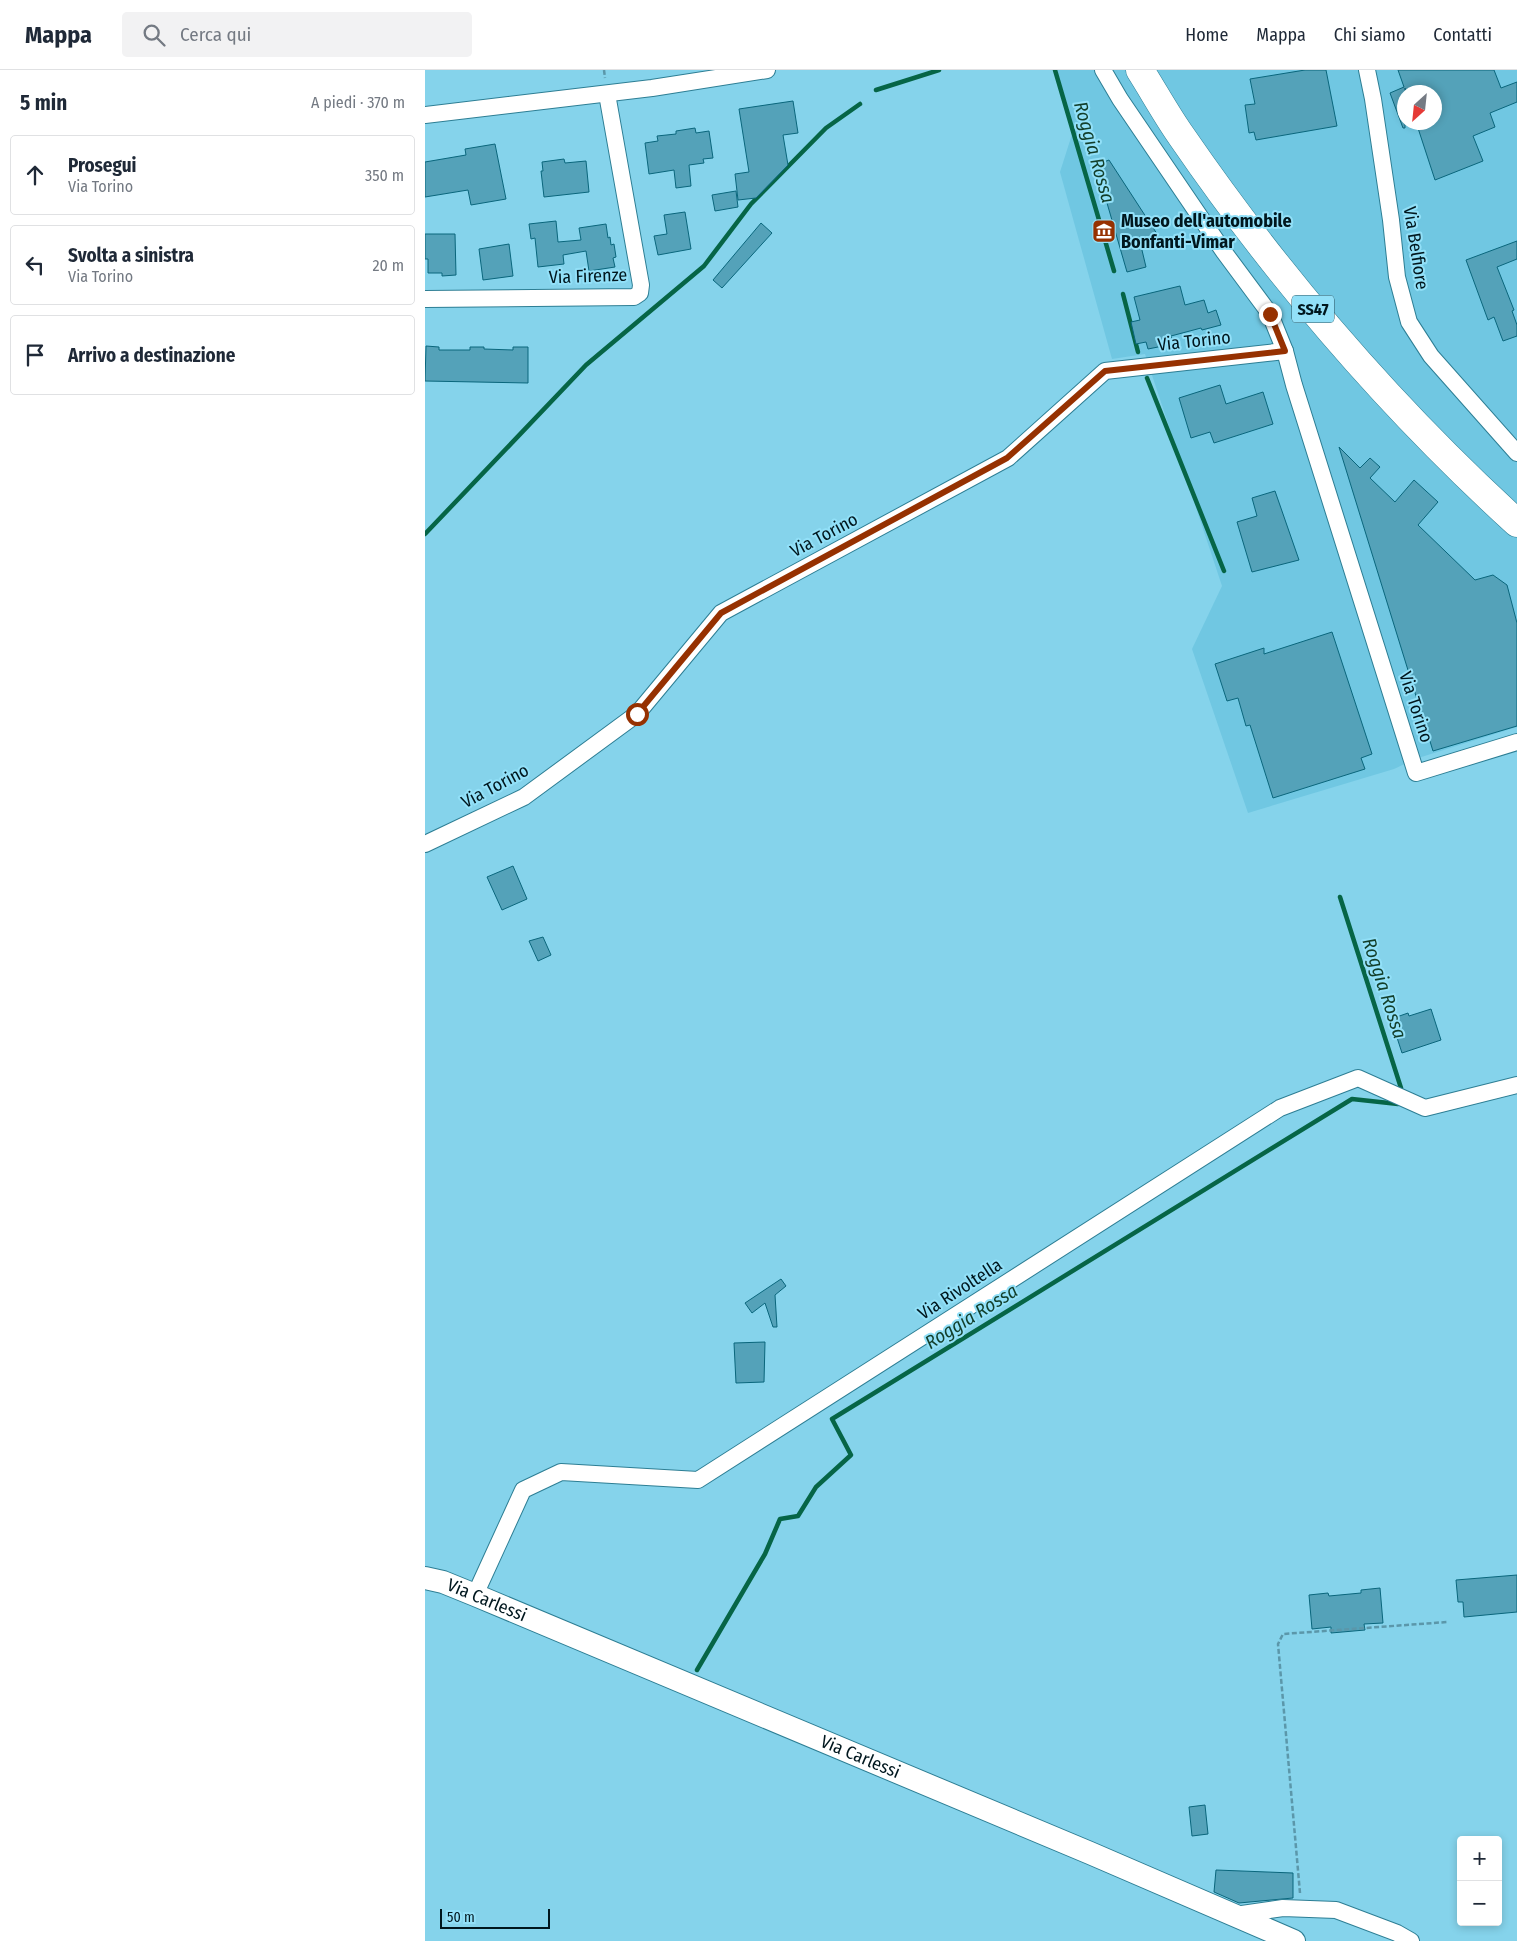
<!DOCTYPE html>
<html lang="it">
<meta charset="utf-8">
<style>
:root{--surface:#fff;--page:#f2f2f3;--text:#1f2937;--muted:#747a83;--line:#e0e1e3}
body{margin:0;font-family:"Fira Sans Condensed",sans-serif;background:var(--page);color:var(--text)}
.controls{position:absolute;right:15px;bottom:15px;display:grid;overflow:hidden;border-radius:5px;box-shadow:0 2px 8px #0003}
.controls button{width:45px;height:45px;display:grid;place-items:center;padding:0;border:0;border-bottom:1px solid var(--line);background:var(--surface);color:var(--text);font:25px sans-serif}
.compass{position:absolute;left:972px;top:15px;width:45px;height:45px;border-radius:50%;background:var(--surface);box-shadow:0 2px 8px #0003;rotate:207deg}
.scale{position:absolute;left:15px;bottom:12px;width:110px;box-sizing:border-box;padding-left:5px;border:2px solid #00171e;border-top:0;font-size:14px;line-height:18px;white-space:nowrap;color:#00171e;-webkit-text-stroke:4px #92e0f8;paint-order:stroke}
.stop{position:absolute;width:15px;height:15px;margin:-11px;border:4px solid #963101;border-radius:50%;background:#fff}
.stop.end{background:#963101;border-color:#fff;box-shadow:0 1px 5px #0008}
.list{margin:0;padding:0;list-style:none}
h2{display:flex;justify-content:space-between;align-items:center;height:65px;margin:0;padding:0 20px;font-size:21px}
h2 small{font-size:16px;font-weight:400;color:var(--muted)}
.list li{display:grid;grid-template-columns:32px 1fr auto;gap:15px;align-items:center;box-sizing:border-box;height:80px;margin:0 10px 10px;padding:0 10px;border:1px solid var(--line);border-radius:5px}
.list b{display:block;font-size:19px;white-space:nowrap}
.list p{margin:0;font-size:16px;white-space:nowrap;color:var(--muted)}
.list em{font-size:16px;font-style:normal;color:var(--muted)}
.icon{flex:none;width:28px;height:28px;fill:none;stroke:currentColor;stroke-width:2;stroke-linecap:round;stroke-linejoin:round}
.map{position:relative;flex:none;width:1092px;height:1871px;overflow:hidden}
header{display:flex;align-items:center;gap:30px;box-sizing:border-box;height:70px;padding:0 25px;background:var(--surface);border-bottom:1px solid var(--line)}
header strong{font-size:24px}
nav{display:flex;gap:28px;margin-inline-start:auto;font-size:18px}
.search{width:350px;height:45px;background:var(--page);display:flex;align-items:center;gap:12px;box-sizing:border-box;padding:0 18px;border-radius:5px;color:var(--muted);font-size:19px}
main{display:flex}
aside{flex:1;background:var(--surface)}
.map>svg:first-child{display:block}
</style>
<header>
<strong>Mappa</strong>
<div class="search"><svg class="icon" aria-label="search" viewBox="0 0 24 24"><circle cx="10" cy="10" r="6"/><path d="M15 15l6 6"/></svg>Cerca qui</div>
<nav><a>Home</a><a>Mappa</a><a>Chi siamo</a><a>Contatti</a></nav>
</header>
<main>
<aside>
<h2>5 min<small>A piedi · 370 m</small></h2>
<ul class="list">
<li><svg class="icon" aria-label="ahead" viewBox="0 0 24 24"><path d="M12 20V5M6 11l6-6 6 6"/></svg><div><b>Prosegui</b><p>Via Torino</p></div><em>350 m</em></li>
<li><svg class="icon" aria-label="left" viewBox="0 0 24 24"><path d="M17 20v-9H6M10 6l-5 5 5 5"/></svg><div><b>Svolta a sinistra</b><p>Via Torino</p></div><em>20 m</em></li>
<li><svg class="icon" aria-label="arrive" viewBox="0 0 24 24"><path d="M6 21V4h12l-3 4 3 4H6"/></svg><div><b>Arrivo a destinazione</b></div></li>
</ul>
</aside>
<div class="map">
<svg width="1092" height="1871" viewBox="0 0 1092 1871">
<rect width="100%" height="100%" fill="#85d3eb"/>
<!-- built -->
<path fill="#70c7e2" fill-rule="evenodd" d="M 632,0 L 1092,0 L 1092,657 L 990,689 L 969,699 L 823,743 L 767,579 L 797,516 L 720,284 L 687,289 L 635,102 L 649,58 ZM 979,22 L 1009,22 L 1009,52 L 979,52 Z"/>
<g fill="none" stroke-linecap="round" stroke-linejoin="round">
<!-- stream -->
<g stroke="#066546" stroke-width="4.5">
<polyline points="630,0 689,201"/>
<polyline points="451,20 514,0"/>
<polyline points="698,224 713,282"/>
<polyline points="722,308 799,501"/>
<polyline points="0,464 161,295 279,196 326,134 401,58 435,34"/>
<polyline points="915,827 976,1018"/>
<polyline points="272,1600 340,1484 355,1449 373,1446 391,1417 426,1385 407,1349 927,1029 973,1034"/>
</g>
</g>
<!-- building -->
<g fill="#54a2b9" stroke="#0a667c">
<polygon points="880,0 901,0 912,56 831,70 829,62 824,63 820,35 830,34 825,9"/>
<polygon points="973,0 1069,0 1076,18 1092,12 1092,32 1065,43 1070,57 1048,66 1058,91 1010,110 991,52 1010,52 1010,22 981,22 980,18 980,58 978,58 965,23 979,17"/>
<polygon points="368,31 373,63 358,65 363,95 331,128 313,130 310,104 324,102 314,39"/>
<polygon points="270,58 271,63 284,61 288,88 278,89 279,93 264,95 266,116 251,118 249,100 224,104 220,73 233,71 232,66 251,64 251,61"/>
<polygon points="70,74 81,129 46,135 43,120 0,127 0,92 41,85 40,79"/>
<polygon points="139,89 140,93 161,91 164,122 119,127 116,101 118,101 117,92"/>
<polygon points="684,90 736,170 716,176 721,197 702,202 671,95"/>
<polygon points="311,121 313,137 290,141 287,125"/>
<polygon points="260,142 266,179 233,185 229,166 242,164 239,145"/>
<polygon points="131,151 133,172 156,170 154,158 181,154 183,168 185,167 186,175 189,174 191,187 188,188 190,197 164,201 161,181 138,185 139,194 113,197 110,168 106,169 104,154"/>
<polygon points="336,153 347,163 297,218 288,210"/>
<polygon points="0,164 30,164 31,205 17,206 17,203 3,203 3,189 0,189"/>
<polygon points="1092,171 1092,189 1072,197 1089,240 1087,241 1092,255 1092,266 1078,271 1069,247 1063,250 1041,190"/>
<polygon points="84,174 88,206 58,210 54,179"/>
<polygon points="755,216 760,235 779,230 783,243 791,240 796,255 777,260 776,258 746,266 748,274 723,279 721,272 711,274 706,252 715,250 709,227"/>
<polygon points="1,276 14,277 14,280 45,280 45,277 59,277 59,279 88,280 88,277 103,277 103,313 0,311"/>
<polygon points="795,315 801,334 838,322 848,354 789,373 785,362 766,368 754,328"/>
<polygon points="914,377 935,398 945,388 955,397 945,408 970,432 989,410 1013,432 993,455 1050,510 1068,505 1082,515 1092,553 1092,656 1008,681"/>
<polygon points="850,421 874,490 827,502 812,452 832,446 827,428"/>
<polygon points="907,562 947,684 936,688 940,699 848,728 825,655 821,656 813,628 802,631 790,594 839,578 839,584"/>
<polygon points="88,796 102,829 77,840 62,807"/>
<polygon points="118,867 126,885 113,891 104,871"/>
<polygon points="1006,939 1016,970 977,983 966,949 983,943 984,946"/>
<polygon points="356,1209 361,1216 350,1225 352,1257 348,1257 340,1233 327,1243 320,1233"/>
<polygon points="340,1272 339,1312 311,1313 309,1273"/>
<polygon points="1092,1505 1092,1542 1039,1547 1038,1532 1033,1532 1031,1510"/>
<polygon points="955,1518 958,1553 939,1554 940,1560 906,1563 906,1557 887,1559 884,1525 903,1523 904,1526 936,1523 936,1520"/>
<polygon points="780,1735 783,1764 767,1766 764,1737"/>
<polygon points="791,1800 868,1803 868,1828 814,1833 789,1822"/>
</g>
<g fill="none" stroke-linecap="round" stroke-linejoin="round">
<!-- minor casing -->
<g stroke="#2d7e94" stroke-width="18">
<g id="minor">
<polyline points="678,0 695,29 799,182 845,244 860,281 869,315 991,703 1092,672"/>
<polyline points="942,0 948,29 966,150 972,207 984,252 1006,286 1092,383"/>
<polyline points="0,45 227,18 342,0"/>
<polyline points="0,229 209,227 215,223 216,215 182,24"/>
<polyline points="0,774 99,727 212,644 296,543 583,388 680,301 860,281"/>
<polyline points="50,1525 98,1420 136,1402 273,1410 855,1038 933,1008 1000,1038 1092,1015"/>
<polyline points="810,1845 858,1838 911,1840 972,1863 986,1871"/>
</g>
</g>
<!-- secondary casing -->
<g stroke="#2d7e94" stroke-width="24">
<g id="secondary">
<path id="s1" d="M 0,1508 L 18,1512 L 50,1525 L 665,1783 L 869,1871"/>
</g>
</g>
<!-- trunk casing -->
<g stroke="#2d7e94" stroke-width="29">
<path id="trunk" d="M 715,0 C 729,22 742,46 757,67 C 854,208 966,338 1092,453"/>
</g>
<!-- path -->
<g stroke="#5b97aa" stroke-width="2.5" stroke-dasharray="5 2.5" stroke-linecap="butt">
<polyline points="179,0 180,8"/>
<polyline points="875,1823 853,1574 858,1564 1022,1552"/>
</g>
<!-- minor -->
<use href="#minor" stroke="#fff" stroke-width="16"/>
<!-- secondary -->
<use href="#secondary" stroke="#fff" stroke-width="22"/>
<!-- trunk -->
<use href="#trunk" stroke="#fff" stroke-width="28"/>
</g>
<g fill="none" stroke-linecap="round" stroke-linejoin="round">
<!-- route -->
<polyline stroke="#963101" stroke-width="6" points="212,644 296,543 582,388 680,301 860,281 845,244"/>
</g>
<!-- icons -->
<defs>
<g id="museum-square" transform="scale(1.25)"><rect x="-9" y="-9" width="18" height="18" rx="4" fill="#963101" stroke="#92e0f8"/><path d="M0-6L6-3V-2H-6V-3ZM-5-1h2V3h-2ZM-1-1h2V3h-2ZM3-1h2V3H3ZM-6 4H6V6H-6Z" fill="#fff"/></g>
</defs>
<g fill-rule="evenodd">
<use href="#museum-square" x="679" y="161"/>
</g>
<g text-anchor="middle" stroke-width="4" stroke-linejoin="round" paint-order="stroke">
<!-- shield labels -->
<rect fill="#92e0f8" stroke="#2c535f" stroke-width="1" x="867" y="225.5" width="42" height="27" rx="4"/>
<g font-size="16" font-weight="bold" fill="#00171e">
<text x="888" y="245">SS47</text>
</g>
<!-- poi labels -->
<g font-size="18" font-weight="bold" fill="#00171e" stroke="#92e0f8" text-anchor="start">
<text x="696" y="157">Museo dell'automobile<tspan x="696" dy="21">Bonfanti-Vimar</tspan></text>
</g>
<!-- street labels -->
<g font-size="18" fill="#00171e" stroke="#92e0f8">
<text transform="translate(991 178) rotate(81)" y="6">Via Belfiore</text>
<text transform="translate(163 206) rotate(-2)" y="6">Via Firenze</text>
<text transform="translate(769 271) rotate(-6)" y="6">Via Torino</text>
<text transform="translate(399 465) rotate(-28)" y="6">Via Torino</text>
<text transform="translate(991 637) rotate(72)" y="6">Via Torino</text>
<text transform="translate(70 716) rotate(-28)" y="6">Via Torino</text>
<text transform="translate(535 1219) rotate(-33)" y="6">Via Rivoltella</text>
<text dy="6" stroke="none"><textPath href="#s1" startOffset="66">Via Carlessi</textPath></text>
<text dy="6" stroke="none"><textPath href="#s1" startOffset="471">Via Carlessi</textPath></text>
</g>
<!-- water labels -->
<g font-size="19" font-style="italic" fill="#123e2a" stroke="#92e0f8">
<text transform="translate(670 82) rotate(74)" y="7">Roggia Rossa</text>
<text transform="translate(960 918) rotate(72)" y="7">Roggia Rossa</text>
<text transform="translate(546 1246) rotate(-32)" y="7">Roggia Rossa</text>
</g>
</g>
</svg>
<div class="controls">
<button>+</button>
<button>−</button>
</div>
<svg class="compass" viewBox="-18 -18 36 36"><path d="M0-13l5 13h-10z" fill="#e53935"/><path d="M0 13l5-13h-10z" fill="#747a83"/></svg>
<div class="scale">50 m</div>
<div class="stop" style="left:212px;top:644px"></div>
<div class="stop end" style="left:845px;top:244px"></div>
</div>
</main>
